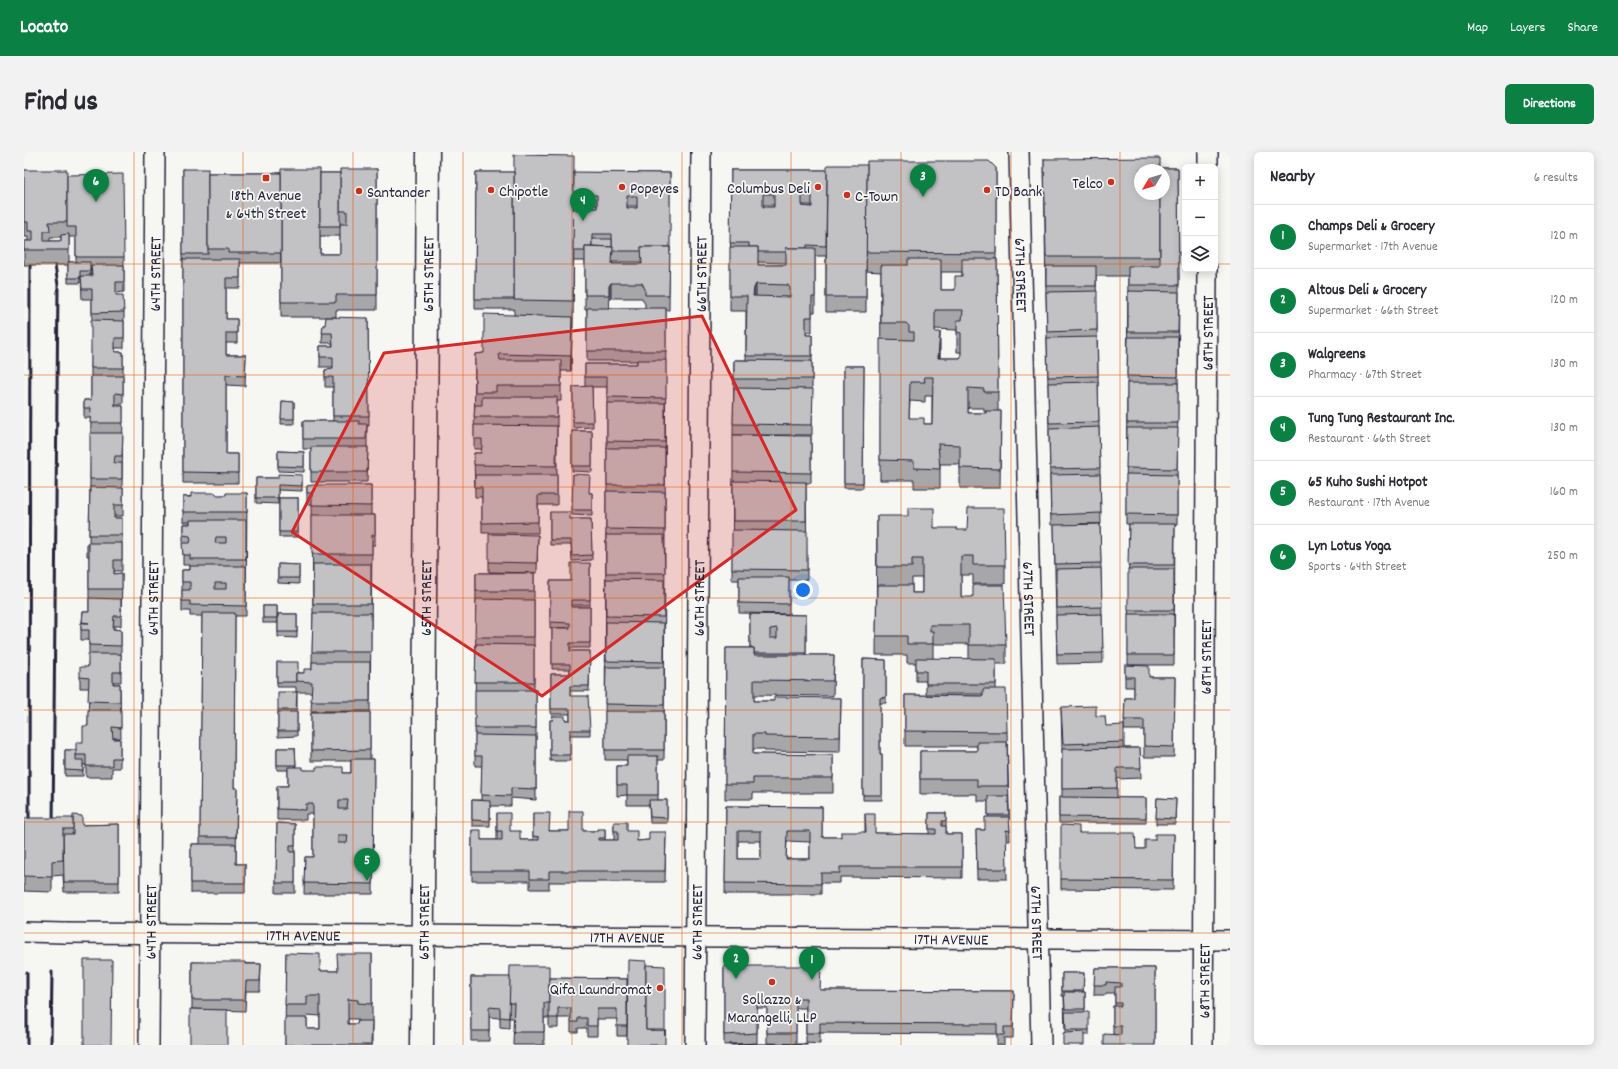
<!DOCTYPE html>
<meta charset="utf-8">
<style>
:root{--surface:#fff;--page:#f2f2f3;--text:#2b2b33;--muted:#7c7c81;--line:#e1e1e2;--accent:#0b8043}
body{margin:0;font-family:Dekko,sans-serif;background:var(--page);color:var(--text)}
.controls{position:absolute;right:12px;top:12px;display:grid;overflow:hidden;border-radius:6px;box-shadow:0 2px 10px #0003}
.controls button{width:36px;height:36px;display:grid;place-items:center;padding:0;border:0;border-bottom:1px solid var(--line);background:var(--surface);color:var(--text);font:20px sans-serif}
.compass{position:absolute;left:1110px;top:12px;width:36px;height:36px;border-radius:50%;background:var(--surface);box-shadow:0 2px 10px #0003;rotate:232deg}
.you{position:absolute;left:779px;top:438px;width:14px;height:14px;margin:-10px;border:3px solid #fff;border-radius:50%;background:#1a73e8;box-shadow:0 0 0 6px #1a73e833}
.badge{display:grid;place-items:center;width:26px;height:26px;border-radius:50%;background:var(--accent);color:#fff;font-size:13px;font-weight:700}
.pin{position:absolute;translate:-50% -33px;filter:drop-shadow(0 1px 2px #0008)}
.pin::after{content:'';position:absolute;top:21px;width:14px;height:12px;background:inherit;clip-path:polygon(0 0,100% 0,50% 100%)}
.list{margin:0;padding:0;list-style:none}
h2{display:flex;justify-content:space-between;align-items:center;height:52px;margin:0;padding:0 16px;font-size:17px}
h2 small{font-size:13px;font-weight:400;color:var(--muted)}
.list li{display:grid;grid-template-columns:26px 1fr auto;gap:12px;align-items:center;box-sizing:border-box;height:64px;padding:0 16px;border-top:1px solid var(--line)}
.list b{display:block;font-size:15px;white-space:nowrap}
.list p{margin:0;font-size:13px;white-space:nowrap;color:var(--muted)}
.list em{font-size:13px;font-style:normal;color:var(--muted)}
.icon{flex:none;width:22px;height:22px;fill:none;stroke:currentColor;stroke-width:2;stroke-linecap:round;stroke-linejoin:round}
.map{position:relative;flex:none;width:1206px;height:893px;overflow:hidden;border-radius:6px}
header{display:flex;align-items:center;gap:24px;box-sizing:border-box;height:56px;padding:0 20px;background:var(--accent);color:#fff}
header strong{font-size:19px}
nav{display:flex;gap:22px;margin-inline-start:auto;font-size:14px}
.intro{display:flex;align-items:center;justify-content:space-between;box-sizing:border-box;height:96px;padding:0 24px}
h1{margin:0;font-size:28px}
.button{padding:10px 18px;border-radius:6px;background:var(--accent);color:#fff;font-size:14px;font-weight:700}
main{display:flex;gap:24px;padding:0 24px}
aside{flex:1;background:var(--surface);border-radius:6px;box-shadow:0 2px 10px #0003}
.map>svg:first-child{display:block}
</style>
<header>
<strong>Locato</strong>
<nav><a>Map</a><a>Layers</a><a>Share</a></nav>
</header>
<div class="intro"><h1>Find us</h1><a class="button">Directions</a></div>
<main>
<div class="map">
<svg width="1206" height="893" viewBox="0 0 1206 893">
<rect width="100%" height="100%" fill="#f6f6f2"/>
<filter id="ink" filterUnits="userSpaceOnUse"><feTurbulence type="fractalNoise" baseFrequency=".025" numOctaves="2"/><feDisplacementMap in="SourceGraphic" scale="8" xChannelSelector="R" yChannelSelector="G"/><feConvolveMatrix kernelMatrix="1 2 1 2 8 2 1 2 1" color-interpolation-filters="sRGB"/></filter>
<g filter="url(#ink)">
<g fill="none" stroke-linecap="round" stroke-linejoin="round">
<!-- minor casing -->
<g stroke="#22223b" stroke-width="22">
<g id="minor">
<path id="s1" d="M 995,0 L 1017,893"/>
<polyline points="1184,15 1184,0"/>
<path id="s2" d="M 40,781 L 1206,788"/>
<path id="s3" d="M 125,893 L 131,0"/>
<path id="s4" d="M 671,893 L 677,0"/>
<path id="s5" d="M 1179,893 L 1183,117"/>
</g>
</g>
<!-- secondary casing -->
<g stroke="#22223b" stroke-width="25">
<g id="secondary">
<path id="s6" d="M 398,893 L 404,0"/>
</g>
</g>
<!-- minor -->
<use href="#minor" stroke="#f6f6f2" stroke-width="19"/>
<!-- secondary -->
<use href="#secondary" stroke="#f6f6f2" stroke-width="22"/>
<!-- rail -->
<g stroke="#22223b" stroke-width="3">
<polyline points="5,677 6,113"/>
<polyline points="29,677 34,133 31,113"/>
<polyline points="3,893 3,820"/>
<polyline points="27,893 28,820"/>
</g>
<!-- minor-bridge casing -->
<g stroke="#22223b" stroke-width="22" stroke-linecap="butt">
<polyline id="minor-bridge" points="0,780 40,781"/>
</g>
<!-- minor-bridge -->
<use href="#minor-bridge" stroke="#f6f6f2" stroke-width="19"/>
</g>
<!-- wall -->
<g fill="#a7a7a9" stroke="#22223b" fill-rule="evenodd">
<polygon points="1020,7 1136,16 1154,16 1155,143 1153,333 1153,373 1151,373 1150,513 1104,513 1105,372 1102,372 1102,362 1104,124 1072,124 1077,372 1056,372 1076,372 1079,511 1033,512 1030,373 1027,373 1022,144"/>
<path d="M 972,16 L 972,107 L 973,107 L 974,259 L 977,259 L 976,336 L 936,336 L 936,312 L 916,312 L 916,336 L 890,336 L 890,328 L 856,328 L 857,120 L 842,119 L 842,81 L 842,160 L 802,160 L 802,104 L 791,104 L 791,160 L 788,160 L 788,180 L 782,180 L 782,183 L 788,183 L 788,283 L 709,283 L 710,208 L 722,208 L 722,159 L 706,159 L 707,18 L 803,18 ZM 739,53 L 750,53 L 750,55 L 739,55 ZM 778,53 L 788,53 L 788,55 L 778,54 ZM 734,110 L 762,111 L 762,113 L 734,113 ZM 917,120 L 938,120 L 938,124 L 931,138 L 917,138 ZM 911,177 L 933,178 L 933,200 L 937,200 L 937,206 L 916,206 L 916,200 L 911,180 ZM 901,244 L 908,244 L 908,272 L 900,272 L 885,266 L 886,249 L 901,250 ZM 944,256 L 960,256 L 960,259 L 962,259 L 962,261 L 944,261 Z"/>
<path d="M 159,17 L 184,21 L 316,21 L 353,17 L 353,158 L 312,158 L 312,165 L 257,165 L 257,32 L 257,111 L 216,111 L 216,136 L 202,136 L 202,167 L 213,167 L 213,191 L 202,191 L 202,203 L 222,203 L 221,234 L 202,233 L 202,302 L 214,302 L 214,331 L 159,331 ZM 296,84 L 316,84 L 316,102 L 296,102 Z"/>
<path d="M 0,18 L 43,23 L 100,105 L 100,140 L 92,141 L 92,143 L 100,160 L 100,196 L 91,196 L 91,200 L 99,200 L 99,252 L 91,252 L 91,254 L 99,254 L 98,336 L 99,336 L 99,364 L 90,364 L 90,366 L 98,366 L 98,419 L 90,419 L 90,422 L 98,421 L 97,474 L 90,474 L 90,477 L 97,478 L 97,530 L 89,530 L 89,532 L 96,532 L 97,586 L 89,586 L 89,587 L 96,587 L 96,616 L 88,616 L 88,625 L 62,625 L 62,613 L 59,613 L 59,624 L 41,624 L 41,598 L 52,598 L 59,590 L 64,574 L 65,536 L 56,536 L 56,525 L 64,515 L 65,502 L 65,488 L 57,488 L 57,471 L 58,471 L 59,460 L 65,460 L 65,404 L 63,404 L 63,393 L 65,391 L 67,266 L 60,266 L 60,248 L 67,248 L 67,216 L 68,168 L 68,147 L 58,147 L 57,125 L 56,125 L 56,131 L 44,131 L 44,113 L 0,113 L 0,89 L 4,89 L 4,85 L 0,85 ZM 26,85 L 37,85 L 37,89 L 26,89 ZM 45,85 L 52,85 L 52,110 L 45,110 ZM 66,115 L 67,115 L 67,124 L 66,124 Z"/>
<path d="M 452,20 L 646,21 L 645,158 L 642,158 L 640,608 L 634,608 L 634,648 L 643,648 L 643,671 L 626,671 L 625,653 L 603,653 L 603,643 L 593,644 L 593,614 L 603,614 L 603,608 L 581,608 L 582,339 L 583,339 L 583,235 L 568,235 L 569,275 L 549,276 L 549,235 L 561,235 L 561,212 L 613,212 L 613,209 L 563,209 L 563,158 L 561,158 L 561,109 L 549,109 L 550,69 L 549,176 L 548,176 L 547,219 L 537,219 L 537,249 L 533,249 L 533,353 L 514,353 L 514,381 L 458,381 L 458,345 L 451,345 L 450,301 L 457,301 L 458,297 L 450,297 L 451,202 L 460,201 L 490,163 L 490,157 L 451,157 ZM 564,53 L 573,53 L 573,56 L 564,56 ZM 603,54 L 613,54 L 613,56 L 603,56 ZM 589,110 L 617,110 L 618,112 L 588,112 ZM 587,146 L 618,146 L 621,152 L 621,156 L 585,156 L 585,149 Z"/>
<polygon points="344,166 345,274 343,274 343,295 344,295 343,330 287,330 287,297 279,297 279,269 309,269 309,235 301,235 301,218 309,217 309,215 296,215 296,194 309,194 308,191 298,191 299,173 301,173"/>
<polygon points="820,214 840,214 839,336 820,336"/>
<polygon points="258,249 270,250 270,272 257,272"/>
<polygon points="548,279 568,279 568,320 548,319"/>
<polygon points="787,284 787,331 782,331 783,428 765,428 765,462 715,461 715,428 708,428 709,320"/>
<polygon points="254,299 280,300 280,320 254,319"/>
<polygon points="549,322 565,341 568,341 568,364 548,363"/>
<polygon points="278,323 278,339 254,338 254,352 232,351 232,326 254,326"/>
<polygon points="347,333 347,363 351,363 351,393 348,393 346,559 287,559 288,540 272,540 272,535 253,535 253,510 274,521 280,521 288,517 288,510 289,462 288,352 283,352 283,334"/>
<polygon points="223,341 222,464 211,464 210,636 213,636 212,712 221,712 221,741 167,741 167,692 176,692 178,464 166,464 166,459 158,459 158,418 166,418 166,413 159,413 159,372 166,372 166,370 159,370 159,345 202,343"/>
<rect x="255" y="346" width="19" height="39"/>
<polygon points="526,360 546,367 567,367 568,408 548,409 547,393 526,393"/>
<path d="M 853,364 L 910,376 L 933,378 L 981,413 L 981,432 L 949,432 L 949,423 L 937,423 L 937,445 L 982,493 L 982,512 L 972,512 L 972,537 L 983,580 L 986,689 L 982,689 L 983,727 L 953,727 L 952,678 L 961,678 L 964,665 L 964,649 L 953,649 L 953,642 L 896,642 L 896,599 L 953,599 L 953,594 L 881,594 L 881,543 L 959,544 L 959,542 L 902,542 L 902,529 L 892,529 L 892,511 L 883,511 L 883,503 L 852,503 ZM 888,426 L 898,426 L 898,441 L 888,441 ZM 909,492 L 945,492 L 945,507 L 909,507 Z"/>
<polygon points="514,383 513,421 465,420 465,410"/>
<polygon points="566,411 566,453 547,453 547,455 566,455 566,496 546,496 546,499 566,499 565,539 546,539 546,544 566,578 566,583 546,583 546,609 526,609 526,568 546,568 546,562 527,562 527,522 546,522 546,517 528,517 528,476 546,476 526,476 526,429 547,429"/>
<polygon points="254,412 275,413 275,432 254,431"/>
<polygon points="452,421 510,421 510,538 512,538 512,648 487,646 487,654 466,654 466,674 448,674 448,648 457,648 458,614 451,614"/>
<rect x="239" y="454" width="14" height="17"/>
<polygon points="254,462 273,462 273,486 254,485"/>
<polygon points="726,462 782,463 782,503 810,503 809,544 730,543 730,549 750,549 817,546 816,600 741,599 741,597 729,597 729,602 809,603 809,641 729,641 729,647 701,647 702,496 726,496"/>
<polygon points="839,507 862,508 862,551 856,551 856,602 858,602 858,648 839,648"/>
<polygon points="1101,513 1125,525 1151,525 1150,605 1120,605 1120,578 1100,578 1101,546 1110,546 1110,535 1101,535"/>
<polygon points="273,540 273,584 254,585 254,558"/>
<polygon points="1037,555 1072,564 1082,574 1100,590 1100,596 1116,596 1117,626 1093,627 1093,646 1122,646 1122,671 1035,671 1035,645 1038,645 1038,597"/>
<polygon points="287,560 346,560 346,607 350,607 349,742 280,742 281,705 289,705 289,662 282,662 282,668 253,668 253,634 264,634 264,618 253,618 253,596 271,596 272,615 279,618 319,621 327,621 327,609 287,609"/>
<polygon points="1133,646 1152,647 1151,672 1132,672"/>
<path d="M 702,654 L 798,655 L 798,685 L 817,685 L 841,680 L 841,662 L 851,681 L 905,682 L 905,661 L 922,661 L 922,682 L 938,682 L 938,726 L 816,725 L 816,731 L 797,731 L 797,742 L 701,742 ZM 714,689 L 737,689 L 737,707 L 714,707 ZM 763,689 L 786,690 L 786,707 L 762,707 Z"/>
<polygon points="473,661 486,679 496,688 509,688 509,661 526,679 574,679 581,677 581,688 590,688 590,670 603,679 613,689 625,688 642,680 641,730 525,730 525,737 506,737 506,729 448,729 448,678 457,688 473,688"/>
<polygon points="0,666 58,673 95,672 95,740 40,740 39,723 28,724 28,740 0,739"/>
<polygon points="253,671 271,672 271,741 252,741"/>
<polygon points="1055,681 1112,697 1121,697 1131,688 1150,682 1149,738 1037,737 1037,727"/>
<path d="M 262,801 L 296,819 L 313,819 L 348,802 L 348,893 L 261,893 ZM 283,863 L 296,864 L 296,877 L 283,877 ZM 324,867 L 334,867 L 333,872 L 324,872 Z"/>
<polygon points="168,810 237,812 236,839 222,839 221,859 168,857"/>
<polygon points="700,814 797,838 990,839 989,886 980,886 980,893 973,893 973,882 796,881 796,892 782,891 782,856 772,856 772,892 743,891 743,856 733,856 733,891 700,893"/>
<polygon points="1071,816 1131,816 1131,893 1089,882 1089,854 1091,854 1091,841 1082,841 1082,843 1070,843"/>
<polygon points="1038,821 1060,821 1059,840 1061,840 1061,860 1065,878 1065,883 1060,883 1041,881 1040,844 1038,844"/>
<polygon points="447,825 603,827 603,884 593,884 593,867 573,867 573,884 563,884 563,876 554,876 554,880 547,880 547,866 534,866 534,876 525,876 525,866 520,866 520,893 489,893 490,866 485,866 485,861 485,876 476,875 476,866 465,865 465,889 447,889"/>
</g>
<!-- shaded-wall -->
<g fill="#888889" stroke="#22223b">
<polygon points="587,131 587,146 585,149 585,158 585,134"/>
<polygon points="732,132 732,147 730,151 730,136"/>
<polygon points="548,165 548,180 547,219 547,204"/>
<polygon points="916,180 916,200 914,225 914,206"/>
</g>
<!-- building -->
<g fill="#c2c2c4" stroke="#22223b" fill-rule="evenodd">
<polygon points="490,3 550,4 549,149 490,148"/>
<polygon points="1136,6 1136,18 1116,18 1116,42 1136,42 1136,105 1022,105 1020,7"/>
<polygon points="843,9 965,9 972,16 972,101 842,100"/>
<polygon points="803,13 843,13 842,145 802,145"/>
<polygon points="1136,16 1154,16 1155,133 1104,133 1104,114 1136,114 1136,42 1140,42 1140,18 1136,18"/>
<rect x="159" y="17" width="25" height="85"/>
<polygon points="257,17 296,17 296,102 316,102 316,72 323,72 323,59 316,59 316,17 353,17 353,143 312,143 312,150 257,150"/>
<polygon points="0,18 43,18 43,70 25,70 26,79 20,79 20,89 37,89 37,83 45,82 45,98 0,98 0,89 9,89 9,79 4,79 4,70 0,70"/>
<path d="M 707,18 L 803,18 L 802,94 L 783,93 L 783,96 L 762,96 L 762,100 L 734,100 L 734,95 L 725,95 L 725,91 L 706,91 ZM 739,42 L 750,42 L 750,55 L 739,55 ZM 778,43 L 788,43 L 788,55 L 778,54 Z"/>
<polygon points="452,20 490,20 490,147 451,147"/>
<path d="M 550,20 L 646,21 L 646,100 L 646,95 L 617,95 L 618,99 L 588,99 L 589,95 L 588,95 L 588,82 L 568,82 L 568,94 L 561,94 L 561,99 L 549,99 ZM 564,43 L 573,43 L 573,56 L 563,56 ZM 603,44 L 613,44 L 613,56 L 603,56 Z"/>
<polygon points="184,21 257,21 257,101 204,101 204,97 184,97"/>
<rect x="296" y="21" width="20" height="53"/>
<polygon points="99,22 100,105 52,105 52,75 43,75 43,23"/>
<polygon points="568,87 588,87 588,95 568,94"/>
<polygon points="561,94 589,95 588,112 618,112 617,95 646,95 645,143 621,143 621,137 618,131 587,131 585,134 585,143 561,143"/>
<path d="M 706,95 L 734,95 L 734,113 L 762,113 L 762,96 L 791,96 L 791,145 L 788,145 L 788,165 L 782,165 L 782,183 L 788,183 L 788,204 L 722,204 L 723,144 L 706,144 ZM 732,132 L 764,133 L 766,136 L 766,145 L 729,144 L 730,136 Z"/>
<polygon points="159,107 216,107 216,126 202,126 202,167 213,167 213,181 202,181 202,203 222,203 221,224 202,223 202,302 214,302 214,321 159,320"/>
<path d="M 884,107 L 917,107 L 917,138 L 931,138 L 931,124 L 938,124 L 938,107 L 973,107 L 974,240 L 960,240 L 960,237 L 944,236 L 944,261 L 962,261 L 962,259 L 977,259 L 976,317 L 936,316 L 936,293 L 914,292 L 916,317 L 890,316 L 890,309 L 856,308 L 856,187 L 890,188 L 890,180 L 885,180 L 885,174 L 882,171 L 857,171 L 857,113 L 884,113 ZM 911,158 L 939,158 L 938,168 L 933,168 L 933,180 L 937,181 L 937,206 L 914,206 L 916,180 L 911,180 ZM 900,225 L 909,225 L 908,272 L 900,272 L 900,266 L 885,266 L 886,230 L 901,230 Z"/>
<polygon points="44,110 66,110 66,119 56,119 56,126 44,126"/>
<polygon points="67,113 100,113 100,130 92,130 92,143 99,143 100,160 68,161 68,137 58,137 57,124 68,124"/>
<rect x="1022" y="114" width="50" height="20"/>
<polygon points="1073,139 1073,178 1023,180 1022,140"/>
<polygon points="1104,139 1155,140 1154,180 1104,180"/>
<rect x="563" y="156" width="79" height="43"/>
<polygon points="460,162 548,165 547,204 475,202 476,208 537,208 537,234 472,234 472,240 451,240 451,202 460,201"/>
<polygon points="302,165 344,166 345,264 309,264 309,225 301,225 301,218 309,217 309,205 296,205 296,194 309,194 308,181 298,181 299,173 301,173"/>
<polygon points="67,168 100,169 100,186 91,186 91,200 99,200 99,216 67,216"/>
<polygon points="1073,185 1074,224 1024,225 1023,186"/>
<polygon points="1104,185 1154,185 1154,225 1103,224"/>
<polygon points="613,208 642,208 642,246 583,245 583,225 561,225 561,212 613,212"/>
<polygon points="710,208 788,209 788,227 710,227"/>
<polygon points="820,214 840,214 839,331 820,331"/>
<polygon points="67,224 99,224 99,242 91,241 91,254 99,254 99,271 66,271 67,256 60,256 60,248 67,248"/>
<polygon points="1074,230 1075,270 1025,271 1024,231"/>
<rect x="1103" y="231" width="51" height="40"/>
<polygon points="568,234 569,270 549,270 549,235"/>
<polygon points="710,236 789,237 788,273 709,272"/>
<polygon points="458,245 533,245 533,265 450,265 451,253 458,253"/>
<polygon points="258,249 270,250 270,267 257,267"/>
<polygon points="583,251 641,251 641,290 583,289"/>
<polygon points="279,269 335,269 335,272 343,272 342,287 279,287"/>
<polygon points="450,273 533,274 532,314 450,313 450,301 457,301 458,294 458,287 450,287"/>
<polygon points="1075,275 1076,316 1026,317 1025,277"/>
<polygon points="1103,276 1154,276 1153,317 1102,316"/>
<rect x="548" y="279" width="20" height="35"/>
<polygon points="66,281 99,281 98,304 91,304 90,311 98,311 98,327 66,327"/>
<polygon points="709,283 787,284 787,321 709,320"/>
<polygon points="287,295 344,295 343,320 287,320"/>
<rect x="583" y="296" width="58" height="37"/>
<polygon points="254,299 280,300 280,315 254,314"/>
<polygon points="254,322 278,323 278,334 254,333 254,346 232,346 232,326 254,326"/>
<polygon points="549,322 566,323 565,341 568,341 568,358 548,358"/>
<polygon points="1076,322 1077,361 1027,363 1026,323"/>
<polygon points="1102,322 1153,323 1153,363 1102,362"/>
<polygon points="451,323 533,323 533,343 514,343 514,370 458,371 458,335 451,335"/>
<polygon points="709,329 782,330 782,369 709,369"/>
<polygon points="288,333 347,333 347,354 288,353 288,341 283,341 283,334"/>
<polygon points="66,335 99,336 99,353 90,353 90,366 98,366 98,383 65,383"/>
<polygon points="582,339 641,340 641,378 582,377"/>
<polygon points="167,341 192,341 192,343 202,343 202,341 223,341 223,360 159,360 159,345 167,345"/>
<rect x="255" y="346" width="19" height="34"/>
<polygon points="884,356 910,356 910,376 933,376 933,378 943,378 944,356 980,356 981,413 949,413 949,404 937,404 937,445 949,445 949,433 980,433 982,493 945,493 945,473 906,473 906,479 909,479 909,492 883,492 883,484 852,484 853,433 888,433 888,441 898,441 898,407 888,407 888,415 853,415 853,364 884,364"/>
<polygon points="526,360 546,360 546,367 567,367 568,403 548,404 547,388 526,388"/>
<polygon points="288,363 351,363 351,383 348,383 348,402 288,402"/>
<path d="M 166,368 L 222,368 L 222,407 L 166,407 L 166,403 L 159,403 L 158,391 L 166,391 L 167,388 L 166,384 L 159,383 L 159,372 L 166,372 ZM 192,385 L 202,385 L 202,391 L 191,391 Z"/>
<polygon points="1076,372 1077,411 1031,412 1030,373"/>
<polygon points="1105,372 1151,372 1150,413 1104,413"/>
<polygon points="708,378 783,379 783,418 708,417"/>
<polygon points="465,382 514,383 513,411 465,410"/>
<polygon points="582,383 640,383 641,421 582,421"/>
<polygon points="63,391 98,391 98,408 90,408 90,422 98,421 98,437 65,437 65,393 63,393"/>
<polygon points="547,411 566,411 566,448 547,448 547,455 566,455 566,491 546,491 546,499 566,499 565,534 546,534 546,544 564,544 566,578 546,578 546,603 526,603 526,568 529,568 528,564 541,564 541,568 546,568 546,557 527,557 527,522 546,522 546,512 528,512 528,476 546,476 546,471 526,470 526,429 547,429"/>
<polygon points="254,412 275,413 275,426 254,426"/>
<rect x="289" y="412" width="58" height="40"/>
<path d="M 166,414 L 222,414 L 222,454 L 166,453 L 166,449 L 158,449 L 158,438 L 166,438 L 166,430 L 158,430 L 158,418 L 166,418 ZM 191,431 L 202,431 L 202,437 L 191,437 Z"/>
<polygon points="1077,416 1078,455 1032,456 1032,417"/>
<rect x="1104" y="417" width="46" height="41"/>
<rect x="452" y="421" width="58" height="18"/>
<polygon points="715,425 765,425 765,452 715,451"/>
<polygon points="582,427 640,428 640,465 582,464"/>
<polygon points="65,446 97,447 97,464 90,464 89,477 97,478 97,494 65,493 65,478 57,478 57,471 65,471 58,470 59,460 65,460"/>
<polygon points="452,447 510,448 510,485 451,485"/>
<rect x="239" y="454" width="14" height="12"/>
<polygon points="178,461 211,461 210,636 213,636 212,685 176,685"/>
<polygon points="289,461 347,461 347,500 288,500"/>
<rect x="254" y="462" width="19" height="18"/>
<path d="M 726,462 L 782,463 L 782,501 L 730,501 L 730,496 L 726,496 ZM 753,476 L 753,486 L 746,486 L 746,477 Z"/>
<polygon points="1078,462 1079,501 1033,502 1032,463"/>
<rect x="1104" y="462" width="46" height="41"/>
<polygon points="582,470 640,471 640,510 582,509"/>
<polygon points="452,492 510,493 510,530 451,530"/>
<polygon points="702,496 730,496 730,503 810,503 809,529 730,528 730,549 750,549 750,545 817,546 816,585 741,584 741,582 729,582 729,602 809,603 809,626 729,626 729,632 701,632"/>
<polygon points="64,502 97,502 97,520 89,520 89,532 96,532 96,550 64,549 65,526 56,525 56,515 64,515"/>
<polygon points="892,506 972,507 972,532 902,532 902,519 892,519"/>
<polygon points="839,507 862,508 862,545 856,546 856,602 858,602 858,643 839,643"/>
<polygon points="253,510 274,510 274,521 272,521 272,530 253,530"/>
<polygon points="288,510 346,510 346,549 287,549 288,530 272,529 272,521 280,521 280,517 288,517"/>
<polygon points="1101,513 1125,514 1125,525 1151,525 1150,595 1120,594 1120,568 1100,568 1101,546 1110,546 1110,525 1101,525"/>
<polygon points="582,515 640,515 640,553 581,552"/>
<polygon points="959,537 982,537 983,580 881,579 881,543 959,544"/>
<rect x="451" y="538" width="61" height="38"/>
<polygon points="254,540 273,540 272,558 254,558"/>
<polygon points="1072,554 1072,564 1081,564 1082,574 1100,573 1100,590 1039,592 1037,555"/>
<polygon points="64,558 97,558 97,576 88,575 89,587 96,587 96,606 88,606 88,614 62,614 62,603 52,603 52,590 59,590 59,574 64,574"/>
<rect x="581" y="559" width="59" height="39"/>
<rect x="254" y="560" width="19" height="19"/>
<polygon points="287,560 346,560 346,598 287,599"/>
<polygon points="451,583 512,584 512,637 487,636 487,644 457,643 458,604 451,604"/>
<polygon points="953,590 983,590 984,634 953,634 953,627 896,627 896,599 953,599"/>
<polygon points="253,596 271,596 272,613 253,613"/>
<polygon points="1116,596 1117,616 1093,616 1093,636 1038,637 1038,597"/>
<polygon points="41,598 52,598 52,608 59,608 59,619 41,618"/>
<polygon points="603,604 634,604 634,643 603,643 603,633 593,633 593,614 603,614"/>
<path d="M 327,607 L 350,607 L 349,732 L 280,731 L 281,705 L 289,705 L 289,652 L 282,652 L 282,658 L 253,657 L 253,634 L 264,634 L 264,615 L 279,615 L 279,618 L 292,618 L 292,615 L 319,615 L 319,621 L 327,621 ZM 315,648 L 324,648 L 323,657 L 315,657 ZM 314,683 L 324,683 L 323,691 L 314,691 Z"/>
<polygon points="964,644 984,644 985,663 964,663"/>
<polygon points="1035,645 1122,646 1122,666 1035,665"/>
<polygon points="1133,646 1152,647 1151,667 1132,666"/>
<polygon points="448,648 466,649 466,669 448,668"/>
<polygon points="625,648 643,648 643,666 626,665"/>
<path d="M 702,654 L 798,655 L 798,685 L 817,685 L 817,680 L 842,680 L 841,662 L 851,662 L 851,681 L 912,682 L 912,677 L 905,677 L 905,661 L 922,661 L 922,669 L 918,669 L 918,674 L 922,674 L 922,682 L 938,682 L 938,715 L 816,715 L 816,721 L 797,721 L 797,732 L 701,731 ZM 714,679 L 737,679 L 737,707 L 714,707 ZM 763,679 L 786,679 L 786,707 L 762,707 Z"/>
<polygon points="545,659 559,659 559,679 574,679 574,677 581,677 581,686 574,686 574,688 594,688 594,679 590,679 590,670 603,670 603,679 613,679 613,689 625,688 625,680 642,680 641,719 525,719 525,727 506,727 506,719 448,719 448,678 457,678 457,688 478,688 478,679 473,679 473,661 486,661 486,679 496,679 496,688 515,688 515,685 509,684 509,661 526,661 525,679 545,679"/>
<polygon points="49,663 58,664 58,673 95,672 95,730 40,730 39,682 49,682"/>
<polygon points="961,665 985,665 986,679 982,678 983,717 953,717 952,678 961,678"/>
<polygon points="0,666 49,666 49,677 39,677 39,708 28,709 28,725 0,724"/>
<polygon points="253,671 271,672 271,693 266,693 266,700 271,700 271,731 252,731"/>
<polygon points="1037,673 1055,674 1055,681 1111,681 1112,697 1121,697 1121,688 1131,688 1131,682 1150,682 1149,728 1037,727"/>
<polygon points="167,692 212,692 212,712 221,712 221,731 167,731"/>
<polygon points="262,801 296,802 296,819 314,819 313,802 348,802 348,852 334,851 334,848 324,847 324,872 333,872 334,869 348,869 347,893 261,893 261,866 283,866 283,877 296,877 296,844 283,844 283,853 261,853"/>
<polygon points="60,808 88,808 87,893 60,893"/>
<polygon points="604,808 622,809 622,878 641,878 641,893 603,893"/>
<polygon points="168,810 221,810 221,812 237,812 236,829 222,829 221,848 168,848"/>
<polygon points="622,813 641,814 641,883 641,878 622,878"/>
<polygon points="486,814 525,814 525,851 520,851 520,880 489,880 490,851 485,851"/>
<polygon points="700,814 797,814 796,838 990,839 989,875 980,875 980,883 973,883 973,872 796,871 796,881 782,881 782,846 772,846 772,881 743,881 743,846 733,846 733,881 700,883"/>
<polygon points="1071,816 1131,816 1131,893 1080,893 1080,882 1097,883 1097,874 1089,874 1089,854 1097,854 1097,851 1091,851 1091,835 1097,835 1097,831 1082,830 1082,833 1070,833"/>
<polygon points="1038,821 1060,821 1059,839 1038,839"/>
<polygon points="447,825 486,825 485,866 476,865 476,856 465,855 465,879 447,879"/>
<polygon points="525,826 603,827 603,874 593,874 593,857 573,857 573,874 563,874 563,866 554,866 554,870 547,870 547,856 534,856 534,866 525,866"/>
<polygon points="1040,840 1061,840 1061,857 1041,857"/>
<polygon points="166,857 203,858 203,893 166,893"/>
<polygon points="1041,860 1065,860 1065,878 1042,878"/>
<polygon points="1060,880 1060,893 1039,893 1039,881"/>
<rect x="705" y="892" width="78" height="1"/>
</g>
</g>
<!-- marked area -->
<path fill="#d62828" fill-opacity="0.2" stroke="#d62828" stroke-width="3" stroke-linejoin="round" d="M 678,164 L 772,358 L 518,544 L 268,380 L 360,201 Z"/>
<!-- grid -->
<path fill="none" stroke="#e8590c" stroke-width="1" stroke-opacity="0.55" d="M 110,0 L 110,893M 219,0 L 219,893M 329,0 L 329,893M 439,0 L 439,893M 548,0 L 548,893M 658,0 L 658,893M 767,0 L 767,893M 877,0 L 877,893M 987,0 L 987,893M 1096,0 L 1096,893M 0,112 L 1161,112M 1191,112 L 1206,112M 0,223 L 1206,223M 0,335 L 1206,335M 0,446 L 1206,446M 0,558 L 1206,558M 0,670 L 1206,670M 0,781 L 1206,781"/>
<!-- markers -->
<g fill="#c8321e" stroke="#f6f6f2" stroke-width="1.5">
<rect x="238" y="22" width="8" height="8" rx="2"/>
<circle cx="1087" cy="30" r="4"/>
<circle cx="598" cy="35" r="4"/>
<circle cx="794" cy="35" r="4"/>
<circle cx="467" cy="38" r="4"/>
<circle cx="963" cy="38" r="4"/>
<circle cx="335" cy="39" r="4"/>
<circle cx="823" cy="43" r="4"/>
<circle cx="748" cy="830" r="4"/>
<circle cx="636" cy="836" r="4"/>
</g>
<g text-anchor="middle" stroke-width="3.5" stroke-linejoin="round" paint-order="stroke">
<!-- poi labels -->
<g font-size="16" fill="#22223b" stroke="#f6f6f2" text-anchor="start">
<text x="1079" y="36" text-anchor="end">Telco</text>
<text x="606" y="41">Popeyes</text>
<text x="786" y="41" text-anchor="end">Columbus Deli</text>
<text x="475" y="44">Chipotle</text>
<text x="971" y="44">TD Bank</text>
<text x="343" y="45">Santander</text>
<text x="242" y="48" text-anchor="middle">18th Avenue<tspan x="242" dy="18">&amp; 64th Street</tspan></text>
<text x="831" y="49">C-Town</text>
<text x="628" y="842" text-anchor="end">Qifa Laundromat</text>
<text x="748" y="852" text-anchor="middle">Sollazzo &amp;<tspan x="748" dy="18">Marangelli, LLP</tspan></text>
</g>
<!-- street labels -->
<g font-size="16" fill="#22223b" stroke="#f6f6f2">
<text dy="6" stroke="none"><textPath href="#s3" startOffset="771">64TH STREET</textPath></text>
<text dy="6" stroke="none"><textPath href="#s6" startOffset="771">65TH STREET</textPath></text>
<text dy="6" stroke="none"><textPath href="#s4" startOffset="771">66TH STREET</textPath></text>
<text dy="6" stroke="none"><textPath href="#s1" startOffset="123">67TH STREET</textPath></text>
<text dy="6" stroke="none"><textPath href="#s5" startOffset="712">68TH STREET</textPath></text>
<text dy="6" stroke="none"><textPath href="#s4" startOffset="447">66TH STREET</textPath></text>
<text dy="6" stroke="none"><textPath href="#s3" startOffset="447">64TH STREET</textPath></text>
<text dy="6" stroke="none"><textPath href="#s6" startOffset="447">65TH STREET</textPath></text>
<text dy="6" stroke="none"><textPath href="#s1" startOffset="447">67TH STREET</textPath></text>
<text dy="6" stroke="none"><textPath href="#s5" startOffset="388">68TH STREET</textPath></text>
<text dy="6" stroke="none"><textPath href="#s3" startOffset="123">64TH STREET</textPath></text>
<text dy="6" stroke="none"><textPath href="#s6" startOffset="123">65TH STREET</textPath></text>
<text dy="6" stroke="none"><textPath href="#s4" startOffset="123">66TH STREET</textPath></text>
<text dy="6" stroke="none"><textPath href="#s1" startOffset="771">67TH STREET</textPath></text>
<text dy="6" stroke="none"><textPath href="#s2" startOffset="239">17TH AVENUE</textPath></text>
<text dy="6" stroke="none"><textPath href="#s2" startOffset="563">17TH AVENUE</textPath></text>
<text dy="6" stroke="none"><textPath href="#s2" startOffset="887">17TH AVENUE</textPath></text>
<text dy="6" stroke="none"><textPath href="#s5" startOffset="64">68TH STREET</textPath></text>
</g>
</g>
</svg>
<div class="controls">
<button>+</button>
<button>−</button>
<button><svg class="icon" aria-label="layers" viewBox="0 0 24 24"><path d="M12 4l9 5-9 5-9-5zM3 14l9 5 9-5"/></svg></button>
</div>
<svg class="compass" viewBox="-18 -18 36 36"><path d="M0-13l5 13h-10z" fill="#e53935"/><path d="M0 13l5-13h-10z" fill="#7c7c81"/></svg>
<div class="you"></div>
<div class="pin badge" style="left:788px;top:828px">1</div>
<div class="pin badge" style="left:712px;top:827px">2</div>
<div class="pin badge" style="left:899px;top:45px">3</div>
<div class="pin badge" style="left:559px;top:69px">4</div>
<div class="pin badge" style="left:343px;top:729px">5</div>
<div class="pin badge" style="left:72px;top:50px">6</div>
</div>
<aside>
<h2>Nearby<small>6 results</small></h2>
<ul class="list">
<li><span class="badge">1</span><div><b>Champs Deli &amp; Grocery</b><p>Supermarket · 17th Avenue</p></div><em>120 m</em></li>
<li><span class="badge">2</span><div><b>Altous Deli &amp; Grocery</b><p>Supermarket · 66th Street</p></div><em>120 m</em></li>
<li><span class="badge">3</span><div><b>Walgreens</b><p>Pharmacy · 67th Street</p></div><em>130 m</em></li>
<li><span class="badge">4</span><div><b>Tung Tung Restaurant Inc.</b><p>Restaurant · 66th Street</p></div><em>130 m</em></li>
<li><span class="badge">5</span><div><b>65 Kuho Sushi Hotpot</b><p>Restaurant · 17th Avenue</p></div><em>160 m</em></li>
<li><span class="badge">6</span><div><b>Lyn Lotus Yoga</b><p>Sports · 64th Street</p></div><em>250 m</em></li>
</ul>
</aside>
</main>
